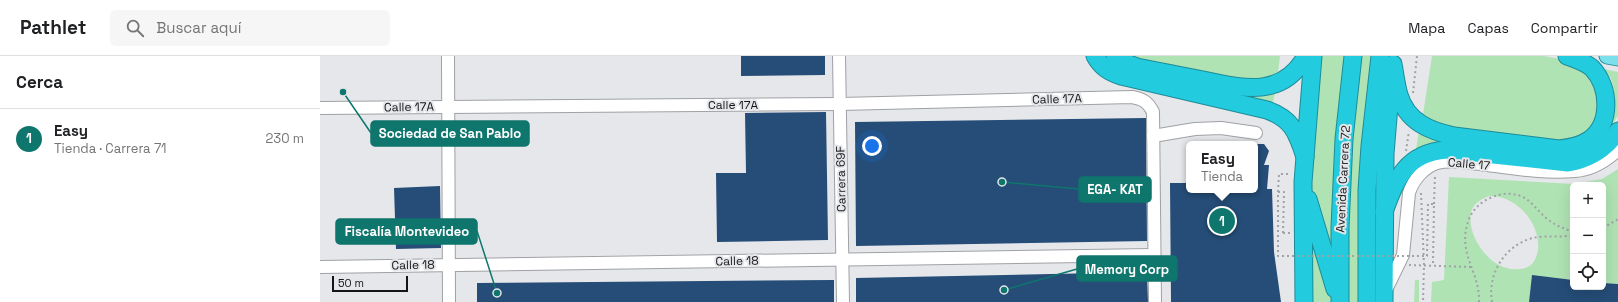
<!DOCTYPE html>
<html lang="es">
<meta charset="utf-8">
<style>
:root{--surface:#fff;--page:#f6f6f6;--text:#202124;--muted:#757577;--line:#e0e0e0;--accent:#0f766e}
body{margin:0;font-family:"Space Grotesk",sans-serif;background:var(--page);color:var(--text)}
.controls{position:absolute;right:12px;bottom:12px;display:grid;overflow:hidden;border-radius:6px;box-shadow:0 4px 16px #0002}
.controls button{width:36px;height:36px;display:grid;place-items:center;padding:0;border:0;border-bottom:1px solid var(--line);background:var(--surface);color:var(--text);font:20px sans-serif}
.scale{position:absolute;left:12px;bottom:10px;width:76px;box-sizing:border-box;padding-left:4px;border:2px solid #151517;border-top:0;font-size:11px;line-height:14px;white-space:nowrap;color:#151517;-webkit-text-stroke:3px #e5e7ea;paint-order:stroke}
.you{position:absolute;left:552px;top:90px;width:14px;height:14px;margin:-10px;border:3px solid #fff;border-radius:50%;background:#1a73e8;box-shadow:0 0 0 6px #1a73e833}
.badge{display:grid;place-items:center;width:26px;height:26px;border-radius:50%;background:var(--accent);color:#fff;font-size:13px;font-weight:700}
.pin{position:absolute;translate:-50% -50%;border:2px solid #fff;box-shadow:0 1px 4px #0006}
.popup{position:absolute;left:866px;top:85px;width:72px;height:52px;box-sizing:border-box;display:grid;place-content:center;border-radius:6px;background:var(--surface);filter:drop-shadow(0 1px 3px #0005);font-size:13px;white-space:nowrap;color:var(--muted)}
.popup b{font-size:15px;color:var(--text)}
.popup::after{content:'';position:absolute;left:50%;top:100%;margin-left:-8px;border:8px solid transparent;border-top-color:var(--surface)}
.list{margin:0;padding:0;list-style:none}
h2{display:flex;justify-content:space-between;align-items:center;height:52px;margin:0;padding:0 16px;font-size:17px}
h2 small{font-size:13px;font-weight:400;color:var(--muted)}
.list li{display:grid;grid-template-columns:26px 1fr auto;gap:12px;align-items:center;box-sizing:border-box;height:60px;padding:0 16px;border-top:1px solid var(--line)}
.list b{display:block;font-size:15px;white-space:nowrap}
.list p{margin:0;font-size:13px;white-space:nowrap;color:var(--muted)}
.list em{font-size:13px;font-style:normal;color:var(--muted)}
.icon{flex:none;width:22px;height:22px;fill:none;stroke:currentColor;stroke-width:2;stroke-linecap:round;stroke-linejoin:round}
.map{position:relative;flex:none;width:1298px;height:246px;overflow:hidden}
header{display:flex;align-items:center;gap:24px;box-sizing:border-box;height:56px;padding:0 20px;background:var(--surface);border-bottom:1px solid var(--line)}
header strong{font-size:19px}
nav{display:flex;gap:22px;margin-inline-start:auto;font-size:14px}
.search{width:280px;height:36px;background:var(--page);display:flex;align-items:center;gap:10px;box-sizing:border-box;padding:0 14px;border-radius:6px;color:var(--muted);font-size:15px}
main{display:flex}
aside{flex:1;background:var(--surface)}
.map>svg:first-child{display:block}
</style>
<header>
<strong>Pathlet</strong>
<div class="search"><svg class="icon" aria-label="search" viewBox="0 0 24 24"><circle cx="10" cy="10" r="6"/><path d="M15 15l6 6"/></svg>Buscar aquí</div>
<nav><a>Mapa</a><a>Capas</a><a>Compartir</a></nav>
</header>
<main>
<aside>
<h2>Cerca<small></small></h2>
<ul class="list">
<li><span class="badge">1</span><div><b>Easy</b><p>Tienda · Carrera 71</p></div><em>230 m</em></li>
</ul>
</aside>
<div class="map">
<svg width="1298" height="246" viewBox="0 0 1298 246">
<rect width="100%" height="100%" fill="#e5e7ea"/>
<!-- green -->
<g fill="#b0e3b4" fill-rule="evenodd">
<polygon points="784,0 956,33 953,46 810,15 798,11"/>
<polygon points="807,0 960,0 957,25 912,25"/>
<polygon points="1001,0 1028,0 1015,215 989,126"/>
<polygon points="1039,0 1054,0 1042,246 1026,246 1029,85"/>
<polygon points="1112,0 1224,0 1246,4 1270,16 1279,33 1279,62 1266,79 1251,86 1145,77 1102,65"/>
<path d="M 1284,13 L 1298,16 L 1298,60 L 1286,78 L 1273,88 L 1260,96 L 1245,100 L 1123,89 L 1103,94 L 1095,99 L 1099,75 L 1124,84 L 1233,95 C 1241,95 1249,95 1257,93 C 1285,84 1298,54 1292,26 C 1291,21 1287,17 1284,13 Z"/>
<path d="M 1298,113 L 1298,228 L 1283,227 L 1283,129 L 1253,129 L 1253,224 L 1212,220 L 1209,246 L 1111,246 L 1112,226 L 1124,224 L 1129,121 L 1254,128 L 1282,123 ZM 1169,140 C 1196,139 1221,167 1218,194 C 1217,199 1215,205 1212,208 C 1208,212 1203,213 1198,213 C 1171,216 1146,180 1151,156 C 1154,147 1161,143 1169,140 Z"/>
<polygon points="991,179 1015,246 991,246"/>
<polygon points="1095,224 1099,224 1099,246 1094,246"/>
</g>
<!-- building -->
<g fill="#254d77">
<polygon points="421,0 505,0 505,19 421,20"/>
<polygon points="506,56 508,184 397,186 396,117 426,117 425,57"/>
<polygon points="826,62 827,185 536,190 535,66"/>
<polygon points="938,88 944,88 949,95 944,109 949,109 947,133 952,133 954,196 961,246 851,246 850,127 869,127 869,134 935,134 935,89"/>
<polygon points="120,130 121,192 76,193 74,132"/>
<polygon points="827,216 828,246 536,246 536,222"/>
<polygon points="1212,219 1253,224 1253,231 1283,231 1283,227 1298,228 1298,246 1209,246"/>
<polygon points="514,224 514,246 157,246 157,227"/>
</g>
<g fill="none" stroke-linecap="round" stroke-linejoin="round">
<!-- minor casing -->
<g stroke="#9fa1a4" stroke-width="14">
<g id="minor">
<polyline points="128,0 129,246"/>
<polyline points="519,0 523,246"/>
<path d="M 0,52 L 520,48 L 812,41 C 823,43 828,46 833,56 L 835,246"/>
<polyline points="833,80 875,73 901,72 936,77"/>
<polyline points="0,211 834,199"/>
<path d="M 1066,234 L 1083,199 L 1089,137 C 1093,124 1104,111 1117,107 C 1131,103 1146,107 1160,108 C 1191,112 1224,118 1255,115 C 1272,114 1285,106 1298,94"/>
</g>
</g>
<!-- major casing -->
<g stroke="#1e8b98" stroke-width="17">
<polyline id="major" points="1287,0 1298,2"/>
</g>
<!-- highway casing -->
<g stroke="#1e8b98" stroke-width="19">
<g id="highway">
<path d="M 775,0 C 781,11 789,16 801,20 L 947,54 C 972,63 977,76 985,101"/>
<path d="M 795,0 L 803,6 L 817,11 C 839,15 861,20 883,24 C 922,32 962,43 986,0"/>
<path d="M 1073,8 C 1075,18 1076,29 1079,39 C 1087,66 1110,75 1134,80 L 1239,93 C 1249,92 1260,90 1269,84 C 1292,68 1290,31 1272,12 C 1265,6 1255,3 1247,0"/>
<polyline points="988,143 1015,233"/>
<path d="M 1064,156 C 1076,123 1086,97 1126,94 L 1248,107 C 1270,103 1286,93 1298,75"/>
<polyline points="984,246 983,126 993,0"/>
<polyline points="1020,246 1020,171 1024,83 1033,0"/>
<polyline points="1047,246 1047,134 1050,90 1060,0"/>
<polyline points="1064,246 1065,98 1071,25"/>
</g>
</g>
<!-- path -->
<g stroke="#a1a2a5" stroke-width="2" stroke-dasharray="2 3" stroke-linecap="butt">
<polyline points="1093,37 1097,0"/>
<polyline points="1086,95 1089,75"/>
<polyline points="958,136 959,118 971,118"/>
<polyline points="1101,137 1104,209 1103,246"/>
<polyline points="1114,148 1115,119"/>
<polyline points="1283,172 1298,163"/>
<polyline points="963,177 970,177"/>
<polyline points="1089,209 1151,211"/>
<path d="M 1159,246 C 1160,214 1136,198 1149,163 C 1153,153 1161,146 1170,142 C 1181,137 1192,136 1203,141 C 1212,146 1218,155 1226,162 C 1234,169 1243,172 1253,176"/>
<path d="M 1172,246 C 1167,218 1185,189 1213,182 C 1225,179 1240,182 1253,179"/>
</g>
<!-- minor -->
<use href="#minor" stroke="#fff" stroke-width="12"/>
<!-- major -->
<use href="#major" stroke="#7be0eb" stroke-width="15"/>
<!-- highway -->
<use href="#highway" stroke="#23cbde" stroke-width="17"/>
<!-- path-bridge -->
<polyline stroke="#a1a2a5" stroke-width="2" stroke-dasharray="2 3" stroke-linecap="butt" points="963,177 964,136 958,136 958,200 1107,200 1108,148 1114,148 1113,207"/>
</g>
<g text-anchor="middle" stroke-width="4" stroke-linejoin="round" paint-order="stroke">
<!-- street labels -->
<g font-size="12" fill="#151517" stroke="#e5e7ea">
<text transform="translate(737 43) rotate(-2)" y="4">Calle 17A</text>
<text x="413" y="53">Calle 17A</text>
<text transform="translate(89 51) rotate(-1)" y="4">Calle 17A</text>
<text transform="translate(1149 108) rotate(5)" y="4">Calle 17</text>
<text transform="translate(521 123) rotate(-91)" y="4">Carrera 69F</text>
<text transform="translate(1023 123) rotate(-87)" y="4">Avenida Carrera 72</text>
<text transform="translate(417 205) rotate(-1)" y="4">Calle 18</text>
<text transform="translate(93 209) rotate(-1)" y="4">Calle 18</text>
</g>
</g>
<!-- callouts -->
<path fill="none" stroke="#0f766e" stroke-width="1.5" d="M23 36L51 77M682 126L759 133M177 237L157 175M684 234L757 213"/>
<g fill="#0f766e" stroke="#e5e7ea" stroke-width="1.5">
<circle cx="23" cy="36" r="4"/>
<circle cx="682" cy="126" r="4"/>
<circle cx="177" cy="237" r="4"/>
<circle cx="684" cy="234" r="4"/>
</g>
<g fill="#0f766e" stroke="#0f766e" stroke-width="1.5">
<rect x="51" y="65" width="158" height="25" rx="4"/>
<rect x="759" y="121" width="72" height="25" rx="4"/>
<rect x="16" y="163" width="141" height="25" rx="4"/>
<rect x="757" y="200" width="100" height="25" rx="4"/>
</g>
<g font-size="13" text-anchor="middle" font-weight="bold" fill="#fff">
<text x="130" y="82">Sociedad de San Pablo</text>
<text x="795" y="138">EGA- KAT</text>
<text x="87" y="180">Fiscalía Montevideo</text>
<text x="807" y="218">Memory Corp</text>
</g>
</svg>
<div class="controls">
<button>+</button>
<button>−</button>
<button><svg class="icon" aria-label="locate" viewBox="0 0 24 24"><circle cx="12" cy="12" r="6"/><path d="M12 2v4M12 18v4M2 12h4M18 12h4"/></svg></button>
</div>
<div class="scale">50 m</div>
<div class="you"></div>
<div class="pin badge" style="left:902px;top:165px">1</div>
<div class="popup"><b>Easy</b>Tienda</div>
</div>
</main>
